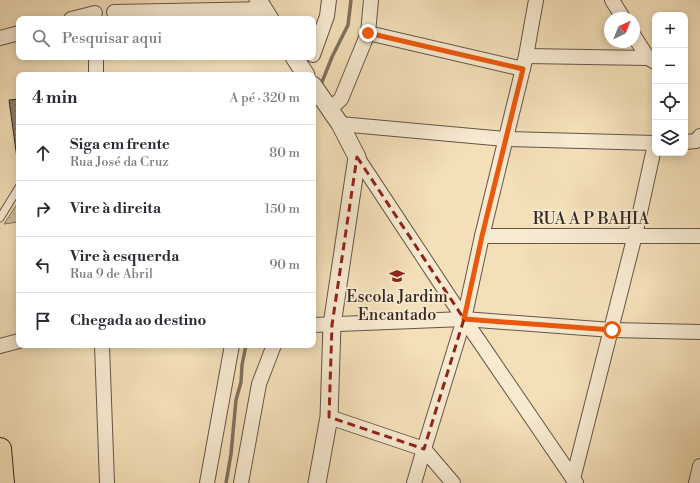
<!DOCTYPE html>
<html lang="pt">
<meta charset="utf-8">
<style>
:root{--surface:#fff;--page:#f2f2f3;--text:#2b2b33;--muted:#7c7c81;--line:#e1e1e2}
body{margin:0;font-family:"Libre Bodoni",serif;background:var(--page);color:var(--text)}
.controls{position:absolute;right:12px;top:12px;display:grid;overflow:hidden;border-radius:8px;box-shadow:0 2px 10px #0003}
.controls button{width:36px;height:36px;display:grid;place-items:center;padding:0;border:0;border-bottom:1px solid var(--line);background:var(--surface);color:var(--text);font:20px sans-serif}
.compass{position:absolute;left:604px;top:12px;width:36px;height:36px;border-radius:50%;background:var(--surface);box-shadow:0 2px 10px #0003;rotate:43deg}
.stop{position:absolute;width:12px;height:12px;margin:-9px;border:3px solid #ea580c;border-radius:50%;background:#fff}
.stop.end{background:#ea580c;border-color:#fff;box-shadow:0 1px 4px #0008}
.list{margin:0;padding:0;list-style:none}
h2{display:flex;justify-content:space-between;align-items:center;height:52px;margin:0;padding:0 16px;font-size:17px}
h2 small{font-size:13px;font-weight:400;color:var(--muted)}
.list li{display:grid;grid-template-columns:26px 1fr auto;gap:12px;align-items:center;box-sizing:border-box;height:56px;padding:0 16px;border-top:1px solid var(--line)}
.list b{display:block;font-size:15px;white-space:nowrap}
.list p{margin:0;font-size:13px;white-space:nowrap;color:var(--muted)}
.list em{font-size:13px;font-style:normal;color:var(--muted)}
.icon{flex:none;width:22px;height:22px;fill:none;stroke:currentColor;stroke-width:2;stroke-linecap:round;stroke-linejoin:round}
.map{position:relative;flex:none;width:700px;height:483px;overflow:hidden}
.search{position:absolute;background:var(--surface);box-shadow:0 2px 10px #0003;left:16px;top:16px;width:300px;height:44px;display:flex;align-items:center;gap:10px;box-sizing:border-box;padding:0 14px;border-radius:8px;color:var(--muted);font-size:15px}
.panel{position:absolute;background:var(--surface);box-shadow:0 2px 10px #0003;left:16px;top:72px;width:300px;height:276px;border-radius:8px}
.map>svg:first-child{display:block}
</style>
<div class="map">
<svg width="700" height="483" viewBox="0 0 700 483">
<defs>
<pattern id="park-dots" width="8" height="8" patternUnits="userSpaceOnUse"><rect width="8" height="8" fill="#d3c09e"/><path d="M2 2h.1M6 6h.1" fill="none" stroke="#b6a588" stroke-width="1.8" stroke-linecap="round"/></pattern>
<pattern id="building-hatch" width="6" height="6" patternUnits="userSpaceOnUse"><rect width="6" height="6" fill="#978770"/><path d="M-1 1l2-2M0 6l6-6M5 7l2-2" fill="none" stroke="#7c6e5c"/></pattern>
</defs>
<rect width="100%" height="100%" fill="#f3dfb8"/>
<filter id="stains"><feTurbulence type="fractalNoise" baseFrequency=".005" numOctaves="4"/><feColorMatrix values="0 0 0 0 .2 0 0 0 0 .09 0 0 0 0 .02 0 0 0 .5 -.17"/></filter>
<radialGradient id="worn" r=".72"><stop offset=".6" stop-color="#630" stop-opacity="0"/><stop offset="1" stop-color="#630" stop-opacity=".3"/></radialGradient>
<!-- park -->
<polygon fill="url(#park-dots)" stroke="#847460" points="19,201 19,222 4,224"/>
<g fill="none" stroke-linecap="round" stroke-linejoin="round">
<!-- stream -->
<g stroke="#80715d" stroke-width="3.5">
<polyline points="320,87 332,57 348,25 351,0"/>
<polyline points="226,483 231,454 236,400 241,382 242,365 246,345"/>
</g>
</g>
<!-- building -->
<polygon fill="url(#building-hatch)" stroke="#342821" points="19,99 19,158 17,158 9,100"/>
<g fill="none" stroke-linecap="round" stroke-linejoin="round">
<!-- service casing -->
<g stroke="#645647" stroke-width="9">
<polyline id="service" points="0,218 19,187"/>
</g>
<!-- minor casing -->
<g stroke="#645647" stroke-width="16">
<g id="minor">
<polyline points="612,0 623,18"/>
<polyline points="114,12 264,9"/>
<polyline points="71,19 95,13"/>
<polyline points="368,33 523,69"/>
<polyline points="634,36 648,58"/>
<polyline points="0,38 19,33"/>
<polyline points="313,55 327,16 329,0"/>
<polyline points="526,56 648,58 655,62"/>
<polyline points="96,57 96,75"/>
<polyline points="330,109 341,99 368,33 371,0"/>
<polyline points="340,124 505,139 655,143"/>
<polyline points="685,142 696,141 700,136"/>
<polyline points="357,157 464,319 576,483"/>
<polyline points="482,236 700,236"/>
<polyline points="313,325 464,319 612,330 700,332"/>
<polyline points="102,345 107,483"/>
<polyline points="0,346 19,341"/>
<polyline points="329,417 424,449 453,483"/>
<polyline points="573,479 635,235 655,144"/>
<polyline points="207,483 232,345"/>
<polyline points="241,483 259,384 274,345"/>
<polyline points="414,483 424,449 464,319 482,236 526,56 536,0"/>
<polyline points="696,483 700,466"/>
</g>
</g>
<!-- tertiary casing -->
<g stroke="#645647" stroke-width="19">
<g id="tertiary">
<polyline points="258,0 270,19"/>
<polyline points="294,57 306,75"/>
<polyline points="313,85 340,124 357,157 332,325 329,417 317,483"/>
</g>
</g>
<!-- primary casing -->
<g stroke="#342821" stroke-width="24">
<polyline id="primary" points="0,449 3,483"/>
</g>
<!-- service -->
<use href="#service" stroke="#f7ead1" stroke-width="7"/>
<!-- minor -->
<use href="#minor" stroke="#f7ead1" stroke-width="14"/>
<!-- tertiary -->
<use href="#tertiary" stroke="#f7ead1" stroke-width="17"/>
<!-- primary -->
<use href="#primary" stroke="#f3dfb8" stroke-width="22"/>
</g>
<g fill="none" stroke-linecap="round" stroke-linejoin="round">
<!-- route -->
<polyline stroke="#ea580c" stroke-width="5" points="368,33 523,69 482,236 464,319 612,330"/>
</g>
<!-- marked area -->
<path fill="none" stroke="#8f2418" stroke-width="3" stroke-dasharray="8 5" stroke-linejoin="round" d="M 357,157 L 464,319 L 424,449 L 329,417 L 332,325 Z"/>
<!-- icons -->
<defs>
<g id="school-bare" transform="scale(1.2)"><path d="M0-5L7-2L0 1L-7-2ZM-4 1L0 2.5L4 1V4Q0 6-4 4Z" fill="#8f2418" stroke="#f7ead1" stroke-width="2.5" paint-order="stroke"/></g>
</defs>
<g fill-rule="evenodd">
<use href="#school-bare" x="397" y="276"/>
</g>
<g text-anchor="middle" stroke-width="3.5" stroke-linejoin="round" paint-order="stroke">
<!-- street labels -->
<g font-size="16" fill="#342821" stroke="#f7ead1">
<text x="591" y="224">RUA A P BAHIA</text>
</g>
<!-- poi labels -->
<g font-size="16" fill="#342821" stroke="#f7ead1">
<text x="397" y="302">Escola Jardim<tspan x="397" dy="18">Encantado</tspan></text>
</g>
</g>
<rect width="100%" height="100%" filter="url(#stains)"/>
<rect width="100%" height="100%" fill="url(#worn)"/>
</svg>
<div class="controls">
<button>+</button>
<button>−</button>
<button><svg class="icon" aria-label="locate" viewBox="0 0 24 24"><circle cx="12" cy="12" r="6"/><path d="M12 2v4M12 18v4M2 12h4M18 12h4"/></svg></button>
<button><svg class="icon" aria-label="layers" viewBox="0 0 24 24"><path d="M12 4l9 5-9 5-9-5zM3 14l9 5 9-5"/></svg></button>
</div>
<svg class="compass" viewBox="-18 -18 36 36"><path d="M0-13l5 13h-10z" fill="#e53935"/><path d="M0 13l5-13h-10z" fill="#7c7c81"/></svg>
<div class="stop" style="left:612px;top:330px"></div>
<div class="stop end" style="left:368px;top:33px"></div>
<div class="search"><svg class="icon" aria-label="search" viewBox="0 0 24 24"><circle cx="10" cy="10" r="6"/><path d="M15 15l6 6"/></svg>Pesquisar aqui</div>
<section class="panel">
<h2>4 min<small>A pé · 320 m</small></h2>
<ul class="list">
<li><svg class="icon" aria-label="ahead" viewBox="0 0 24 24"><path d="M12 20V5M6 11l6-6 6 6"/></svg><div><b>Siga em frente</b><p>Rua José da Cruz</p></div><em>80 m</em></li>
<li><svg class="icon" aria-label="right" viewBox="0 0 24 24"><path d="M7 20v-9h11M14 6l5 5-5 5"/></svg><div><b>Vire à direita</b></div><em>150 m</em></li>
<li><svg class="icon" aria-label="left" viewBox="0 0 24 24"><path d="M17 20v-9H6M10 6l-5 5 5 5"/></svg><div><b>Vire à esquerda</b><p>Rua 9 de Abril</p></div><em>90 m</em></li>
<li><svg class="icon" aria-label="arrive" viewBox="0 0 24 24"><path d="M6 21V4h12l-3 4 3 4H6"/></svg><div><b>Chegada ao destino</b></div></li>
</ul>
</section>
</div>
